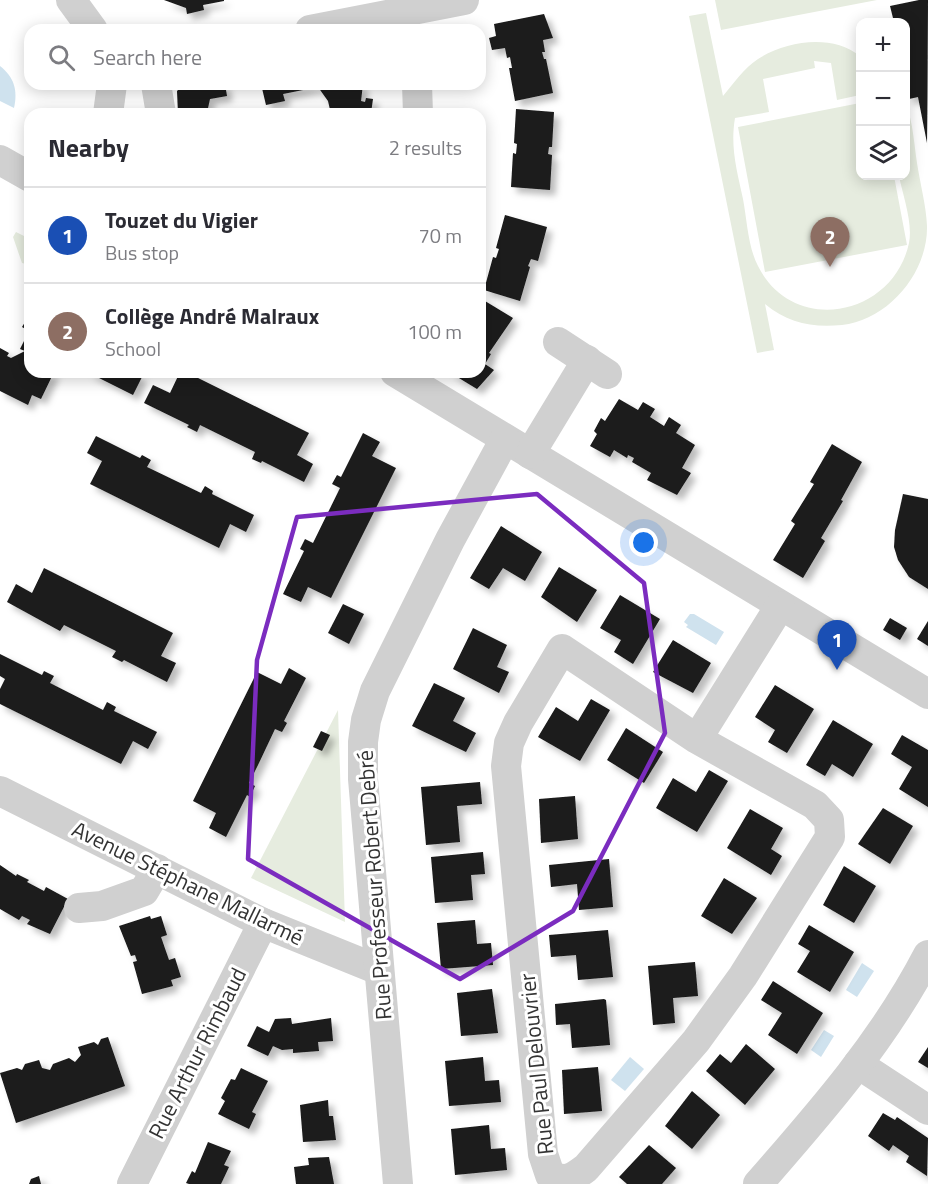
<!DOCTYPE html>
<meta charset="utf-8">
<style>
:root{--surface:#fff;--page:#f2f2f3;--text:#2b2b33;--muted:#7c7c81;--line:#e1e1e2;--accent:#e63946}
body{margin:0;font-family:"Titillium Web",sans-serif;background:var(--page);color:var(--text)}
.controls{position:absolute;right:18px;top:18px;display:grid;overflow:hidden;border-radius:12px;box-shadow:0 3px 15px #0003}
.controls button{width:54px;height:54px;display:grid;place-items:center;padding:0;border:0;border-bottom:2px solid var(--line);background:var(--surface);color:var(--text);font:30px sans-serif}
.you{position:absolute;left:644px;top:543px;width:21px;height:21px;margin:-15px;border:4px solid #fff;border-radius:50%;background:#1a73e8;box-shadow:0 0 0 9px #1a73e833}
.badge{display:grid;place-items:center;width:39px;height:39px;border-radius:50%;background:var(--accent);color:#fff;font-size:20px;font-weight:700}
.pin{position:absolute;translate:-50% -50px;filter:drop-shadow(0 2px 3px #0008)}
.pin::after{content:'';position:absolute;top:32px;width:21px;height:18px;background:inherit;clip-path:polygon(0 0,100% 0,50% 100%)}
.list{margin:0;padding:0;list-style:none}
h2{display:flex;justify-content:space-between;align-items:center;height:78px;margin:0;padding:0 24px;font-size:26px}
h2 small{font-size:20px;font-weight:400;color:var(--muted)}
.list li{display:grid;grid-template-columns:39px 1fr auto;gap:18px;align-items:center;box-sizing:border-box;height:96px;padding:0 24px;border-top:2px solid var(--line)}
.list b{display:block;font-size:22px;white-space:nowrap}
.list p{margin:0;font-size:20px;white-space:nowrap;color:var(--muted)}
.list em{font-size:20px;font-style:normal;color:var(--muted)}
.icon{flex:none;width:33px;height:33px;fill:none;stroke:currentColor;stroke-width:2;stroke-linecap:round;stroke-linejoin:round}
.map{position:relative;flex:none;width:928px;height:1184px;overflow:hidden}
.search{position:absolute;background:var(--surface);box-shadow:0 3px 15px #0003;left:24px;top:24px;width:462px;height:66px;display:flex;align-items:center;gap:15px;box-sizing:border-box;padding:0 21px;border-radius:18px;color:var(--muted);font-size:22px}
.panel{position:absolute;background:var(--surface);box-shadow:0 3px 15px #0003;left:24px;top:108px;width:462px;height:270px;border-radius:18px}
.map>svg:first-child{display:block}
</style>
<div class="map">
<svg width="928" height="1184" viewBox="0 0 928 1184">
<defs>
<filter id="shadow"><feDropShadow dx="5.5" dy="5.5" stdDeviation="3" flood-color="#0004"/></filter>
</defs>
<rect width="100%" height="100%" fill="#fff"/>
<!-- green -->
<g fill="#e6ecdf">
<polygon points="715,0 877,0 721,30"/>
<path d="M 706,13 L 723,96 C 734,83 744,68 758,59 C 787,40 833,34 860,56 L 860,95 L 837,100 L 831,63 L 814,61 L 815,68 L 763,79 L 769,112 L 735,118 C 730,147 737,171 743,199 C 747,220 748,247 758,266 C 793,336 893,317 909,243 C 913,223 903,196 899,176 L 906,176 L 906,104 C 913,122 914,144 917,163 C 920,183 926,205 927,226 C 928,273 888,320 842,325 C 812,328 788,323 765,304 L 774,350 L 757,353 L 689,16 Z"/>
<polygon points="860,103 860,176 894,176 907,245 765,272 738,127"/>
<polygon points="16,232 30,239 30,265 22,263 13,237"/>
<polygon points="338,710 345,922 251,878"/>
</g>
<!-- water -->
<g fill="#cfe2ee">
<path d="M 0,66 C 14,77 18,90 14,108 L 0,101 Z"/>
<polygon points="690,614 694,614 724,632 716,645 686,627 688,625 684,622"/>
<polygon points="862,963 874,971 857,997 846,990"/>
<polygon points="824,1030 834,1036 821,1057 811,1050"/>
<polygon points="630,1057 644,1069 625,1091 611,1080"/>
</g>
<!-- building -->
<g fill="#1a1a1a" filter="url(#shadow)">
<polygon points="164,0 224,0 224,1 203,5 204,10 187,14 186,8"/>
<polygon points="919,0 928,0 927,143 918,97 909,99 906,83 906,22 894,22 890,6"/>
<polygon points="544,14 553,38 543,40 545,52 542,52 544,59 546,59 553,93 515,101 509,68 512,68 510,57 507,58 505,48 492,50 489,38 496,36 494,24"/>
<polygon points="225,84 227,96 210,99 208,108 212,110 211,114 178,114 177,91 183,85"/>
<polygon points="261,84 363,84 361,101 365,102 366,98 373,99 371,113 331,114 328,101 318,87 283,94 285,101 266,105"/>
<polygon points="516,109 554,112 552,147 549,147 548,154 552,155 550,190 511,187 513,153 516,154 517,144 514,143"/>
<polygon points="505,215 547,227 538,261 531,259 528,266 530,267 520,301 484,290 493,257 496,258 499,249 496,248"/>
<polygon points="480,298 513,318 489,353 491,354 485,364 494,370 477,389 449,372 480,372"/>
<polygon points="30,314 30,372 54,372 41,399 32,395 28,405 0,391 0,348 9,353 7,356 11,358 25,351 20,349 29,331 22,327"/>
<polygon points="87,372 132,372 142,377 133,395"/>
<polygon points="180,372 186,372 309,433 297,455 313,464 304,482 262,461 261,463 252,459 255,452 200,425 197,432 187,427 189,425 144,403 153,385 170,393"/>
<polygon points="619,399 638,410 643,402 655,409 650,417 664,426 669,417 681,425 676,433 695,445 682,468 691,473 677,495 647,480 651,473 632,462 634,458 628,455 627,458 614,450 610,457 590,446 597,434 594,431 601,418 605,421"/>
<polygon points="363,433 380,442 372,456 396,468 331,598 308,587 301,602 283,594 304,551 300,549 305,539 313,543 340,488 332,484 337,475 341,477"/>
<polygon points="96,436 140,458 142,455 151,460 147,467 201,493 205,486 213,491 212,494 254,515 246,532 230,524 219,548 90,484 102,461 87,453"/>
<polygon points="832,444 862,462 841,500 843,501 821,538 825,541 803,578 773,560 795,524 791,521 814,484 810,482"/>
<polygon points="903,494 928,499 928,589 909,577 898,560 894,547 895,530"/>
<polygon points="501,526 542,552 525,581 503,568 489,589 470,578"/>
<polygon points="559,567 597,590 577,622 541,597"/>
<polygon points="44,568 173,633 161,656 176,663 167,682 124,660 122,662 112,657 116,651 64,625 60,631 7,602 16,584 32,593"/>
<polygon points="620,595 660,619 633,664 614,652 621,640 600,628"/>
<polygon points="343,604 364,614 349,644 328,633"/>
<polygon points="890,618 907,628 900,640 883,630"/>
<polygon points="928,621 928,646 917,639"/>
<polygon points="473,628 507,645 497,667 509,672 499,693 453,669"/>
<polygon points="673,640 711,663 693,693 653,672"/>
<polygon points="0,654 42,675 44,671 54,676 50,683 103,710 107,702 116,707 114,711 157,732 148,749 133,741 121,764 0,704 0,689 5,679 0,676"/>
<polygon points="289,668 306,678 284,721 287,723 282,732 275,729 258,765 249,783 255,786 250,797 247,795 226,837 209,828 216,813 193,801 257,672 281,684"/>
<polygon points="434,683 465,698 453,721 476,733 466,752 412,726"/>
<polygon points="775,685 814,709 787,753 768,742 775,730 755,717"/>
<polygon points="591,699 610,710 580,761 538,737 556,707 578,721"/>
<polygon points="833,720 873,744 853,777 832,764 825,776 806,765"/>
<polygon points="626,728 663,752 644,783 607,760"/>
<polygon points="321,731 330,735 322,751 313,747"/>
<polygon points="902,735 928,750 928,807 899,789 912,767 891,754"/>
<polygon points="709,770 728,781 697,832 656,808 673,778 696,792"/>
<polygon points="480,782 482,804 457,806 460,842 426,845 421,787"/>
<polygon points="575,796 578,839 541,843 539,799"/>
<polygon points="883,808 913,826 890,864 858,844"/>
<polygon points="750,809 783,828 771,849 782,856 771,875 727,848"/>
<polygon points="483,852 485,874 471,875 473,900 435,903 431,857"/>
<polygon points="609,859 613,907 579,910 577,884 551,887 549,865"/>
<polygon points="0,865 16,876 17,874 29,880 27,882 44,891 46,887 68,899 50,934 27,924 30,920 22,916 19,920 0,909"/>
<polygon points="844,866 876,886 854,923 823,905"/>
<polygon points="724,878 757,898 732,934 701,916"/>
<polygon points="150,916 151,919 161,916 167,935 161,937 169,960 175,958 181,977 171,980 173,986 142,994 133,962 137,961 135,955 131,956 119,926"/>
<polygon points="475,920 477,944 491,943 493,965 441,969 437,923"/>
<polygon points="809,925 854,952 830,992 797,972 810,951 798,944"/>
<polygon points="608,930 613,977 578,980 576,955 551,957 549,935"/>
<polygon points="695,962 698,996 673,998 675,1023 653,1025 648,966"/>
<polygon points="773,981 823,1013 797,1054 768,1035 782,1013 761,1000"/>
<polygon points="492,989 498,1033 461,1036 457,993"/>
<polygon points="604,999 606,1000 610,1045 572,1048 570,1024 556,1025 555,1004"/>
<polygon points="291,1018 292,1024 331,1018 333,1041 318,1042 319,1051 293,1053 293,1049 282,1050 273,1046 268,1056 247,1046 257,1026 269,1032 275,1019"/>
<polygon points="108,1037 125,1086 16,1123 0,1073 17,1068 22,1070 25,1064 39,1060 42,1068 50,1070 53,1064 69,1058 75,1062 81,1055 78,1047 94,1042 98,1045 101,1039"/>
<polygon points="746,1044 775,1069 745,1105 706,1071 720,1054 731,1063"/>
<polygon points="928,1047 928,1068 918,1062"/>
<polygon points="483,1057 485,1081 499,1080 501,1102 449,1106 445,1061"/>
<polygon points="598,1067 602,1111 564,1114 562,1070"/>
<polygon points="241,1068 268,1081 252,1112 256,1114 249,1129 218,1114 225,1101 221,1098 231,1079 235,1080"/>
<polygon points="692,1091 720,1115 692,1149 665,1126"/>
<polygon points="328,1100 329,1116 333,1116 336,1140 303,1142 300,1105"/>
<polygon points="883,1113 895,1120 897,1117 928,1138 927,1176 906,1162 909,1156 893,1145 889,1151 868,1136"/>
<polygon points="489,1125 491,1149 505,1148 507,1170 455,1175 451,1129"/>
<polygon points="208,1142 231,1151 224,1165 229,1167 221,1184 189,1184 186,1183 192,1171 195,1173"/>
<polygon points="649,1145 676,1168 662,1184 627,1184 619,1177"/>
<polygon points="329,1157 334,1184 296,1184 294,1167 309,1165 308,1158"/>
<polygon points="39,1176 41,1184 29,1184 31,1179"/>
</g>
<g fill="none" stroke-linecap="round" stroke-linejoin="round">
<!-- minor -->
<g stroke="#d0d0d0" stroke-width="30">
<polyline points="71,0 93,30"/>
<polyline points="310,30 464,0"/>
<polyline points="156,84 161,114"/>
<polyline points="417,84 418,114"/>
<polyline points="108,114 112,84"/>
<polyline points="0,160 30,177"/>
<polyline points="558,342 607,374"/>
<polyline points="395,372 928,694"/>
<polyline points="530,454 587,360"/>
<path d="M 697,739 L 815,805 L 829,820 L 830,837 L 743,976 L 696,1041 L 586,1168 C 573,1178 566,1183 550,1175 L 543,1154 L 506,766 L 509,743 L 518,723 L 562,649 L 697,739 L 780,606"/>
<polyline points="0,791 263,923 379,970"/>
<polyline points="79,908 102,906 144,891 157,869"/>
<polyline points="858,1064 928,1110"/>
<polyline points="132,1184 263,923"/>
<polyline points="398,1184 363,779 363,742 366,720 375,691 450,540 505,439"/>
<path d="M 758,1184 C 821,1112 884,1040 928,955"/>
</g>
</g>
<!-- marked area -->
<path fill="none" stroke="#7b2cbf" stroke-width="4.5" stroke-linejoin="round" d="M 537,494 L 644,583 L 665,733 L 573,911 L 460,979 L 248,859 L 257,660 L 297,517 Z"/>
<g text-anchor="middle" stroke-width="6" stroke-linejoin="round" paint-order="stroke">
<!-- street labels -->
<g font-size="22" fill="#333" stroke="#fff">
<text transform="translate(188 883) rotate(26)" y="8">Avenue Stéphane Mallarmé</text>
<text transform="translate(374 885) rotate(-94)" y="8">Rue Professeur Robert Debré</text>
<text transform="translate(197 1053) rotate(-63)" y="8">Rue Arthur Rimbaud</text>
<text transform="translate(536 1064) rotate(-96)" y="8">Rue Paul Delouvrier</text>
</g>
</g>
</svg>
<div class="controls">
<button>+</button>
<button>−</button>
<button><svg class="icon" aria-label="layers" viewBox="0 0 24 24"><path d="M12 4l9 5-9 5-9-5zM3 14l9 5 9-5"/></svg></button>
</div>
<div class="you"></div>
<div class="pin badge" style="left:837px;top:670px;background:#1a4fb4">1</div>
<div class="pin badge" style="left:830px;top:267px;background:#8d6e63">2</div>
<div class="search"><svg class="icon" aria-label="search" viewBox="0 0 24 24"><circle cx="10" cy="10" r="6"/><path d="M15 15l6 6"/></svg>Search here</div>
<section class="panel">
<h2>Nearby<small>2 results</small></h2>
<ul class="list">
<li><span class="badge" style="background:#1a4fb4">1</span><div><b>Touzet du Vigier</b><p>Bus stop</p></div><em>70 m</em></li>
<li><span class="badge" style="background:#8d6e63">2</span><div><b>Collège André Malraux</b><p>School</p></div><em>100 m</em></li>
</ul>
</section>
</div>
